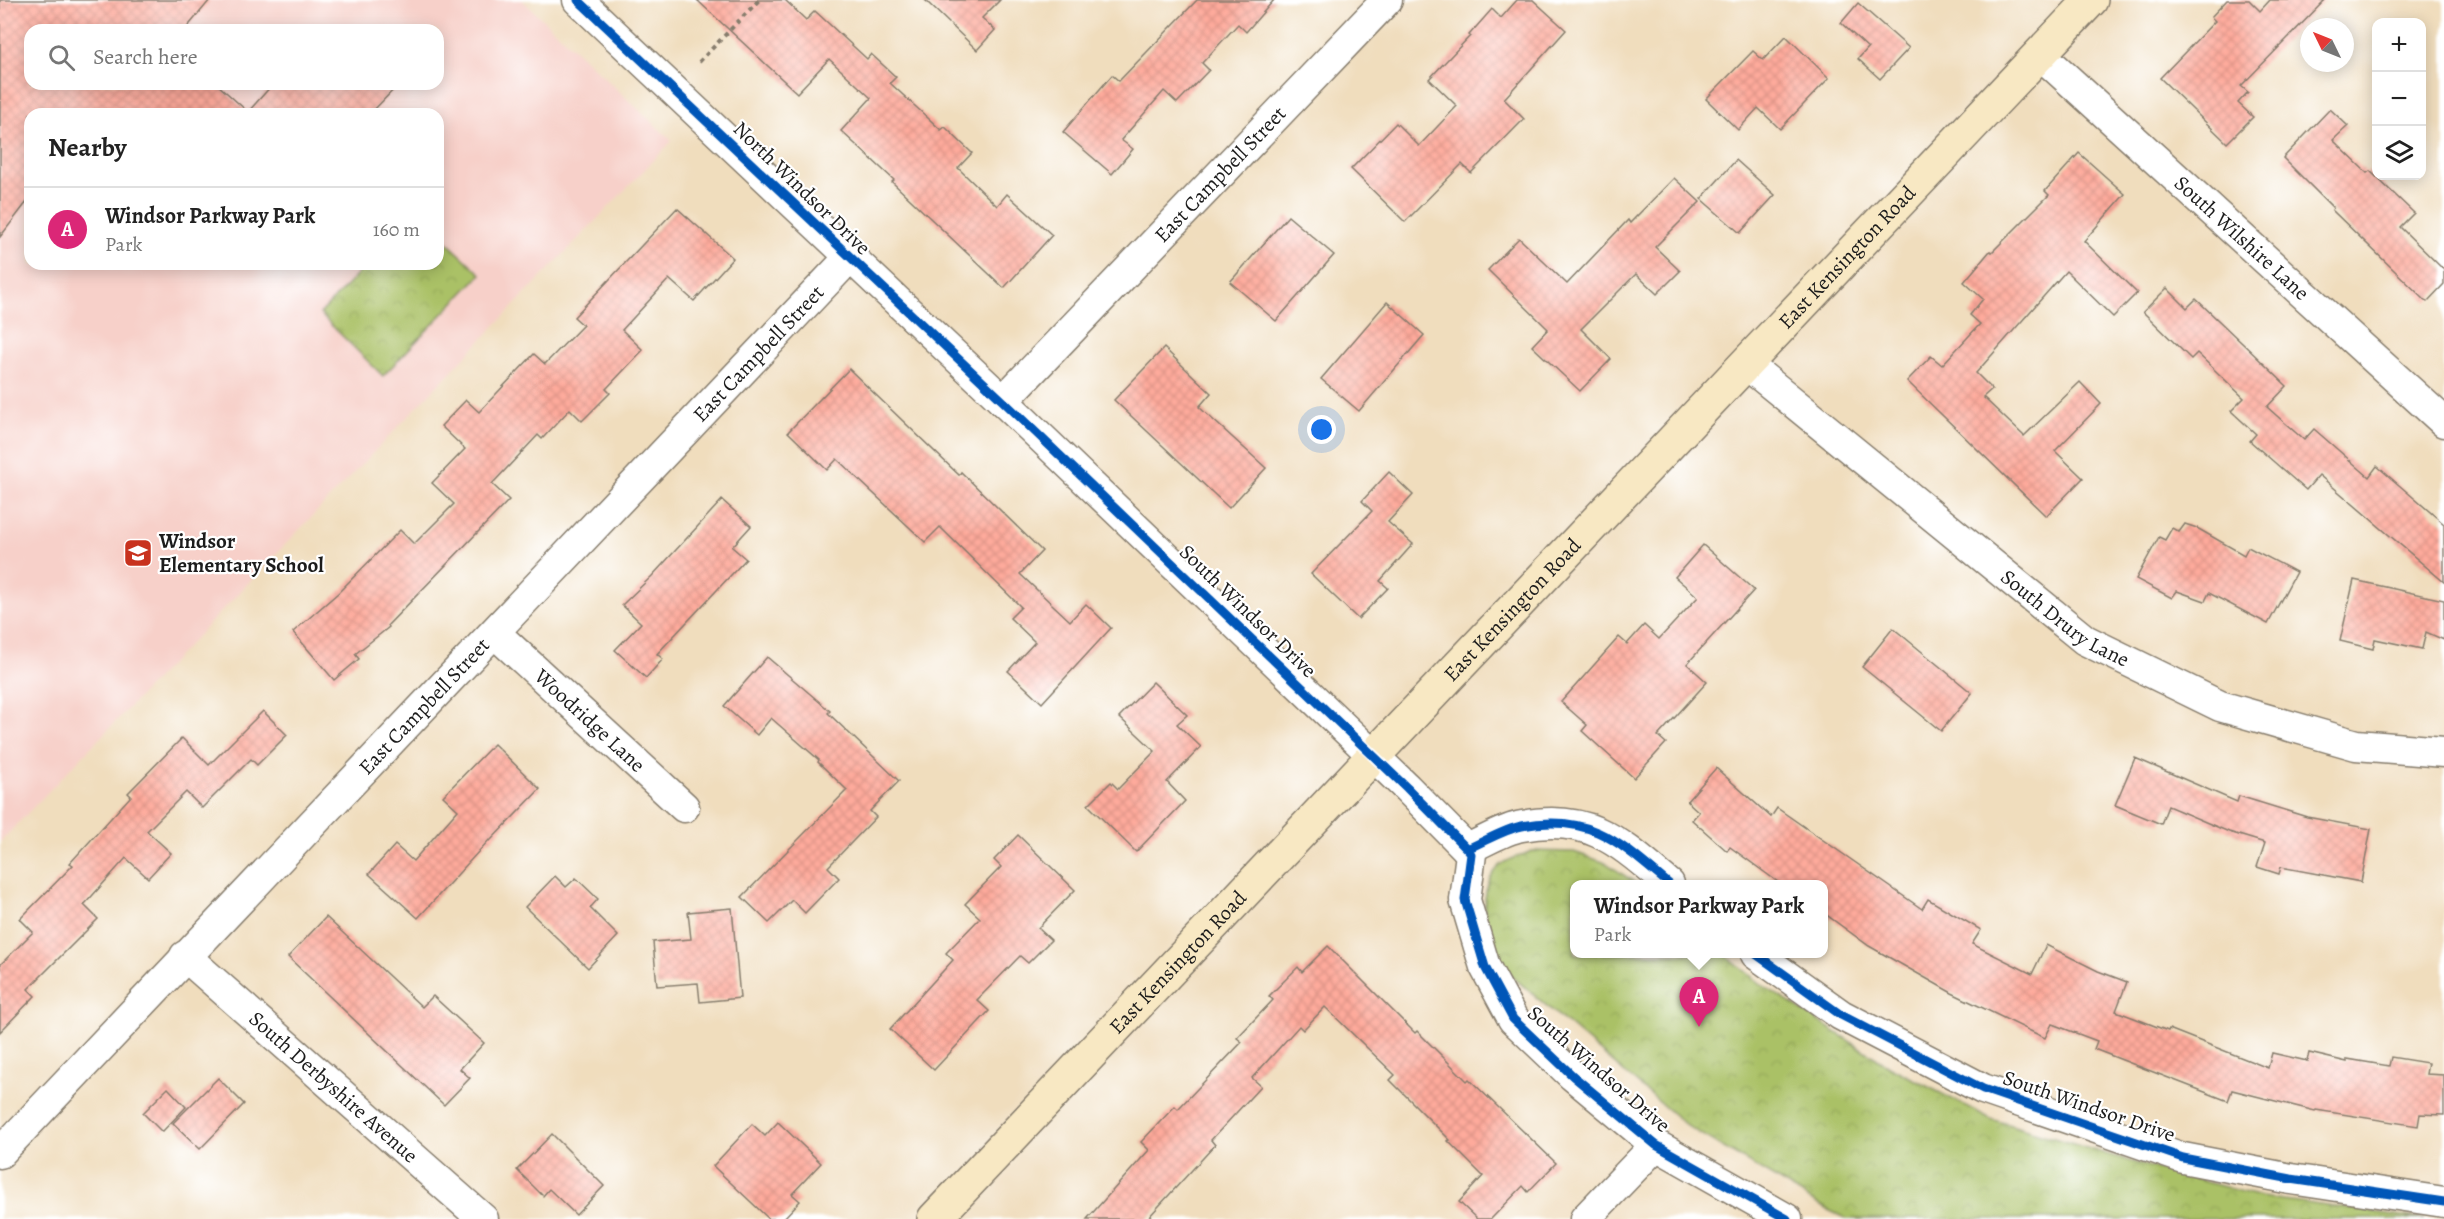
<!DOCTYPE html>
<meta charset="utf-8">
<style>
:root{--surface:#fff;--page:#f2f2f2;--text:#222;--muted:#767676;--line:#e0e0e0;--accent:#db2777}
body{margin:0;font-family:Alegreya,serif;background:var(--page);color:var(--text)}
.controls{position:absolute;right:18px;top:18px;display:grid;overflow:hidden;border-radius:12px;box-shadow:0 3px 15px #0003}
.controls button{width:54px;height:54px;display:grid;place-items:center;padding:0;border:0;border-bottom:2px solid var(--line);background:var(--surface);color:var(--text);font:30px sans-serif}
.compass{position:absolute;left:2300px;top:18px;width:54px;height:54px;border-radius:50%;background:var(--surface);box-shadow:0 3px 15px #0003;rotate:313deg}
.you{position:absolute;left:1322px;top:430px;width:21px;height:21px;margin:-15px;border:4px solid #fff;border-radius:50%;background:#1a73e8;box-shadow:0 0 0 9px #1a73e833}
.badge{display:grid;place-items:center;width:39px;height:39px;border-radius:50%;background:var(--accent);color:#fff;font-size:20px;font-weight:700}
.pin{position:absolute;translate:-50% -50px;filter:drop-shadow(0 2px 3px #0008)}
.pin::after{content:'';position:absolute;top:32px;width:21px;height:18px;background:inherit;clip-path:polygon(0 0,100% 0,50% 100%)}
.popup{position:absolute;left:1570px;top:880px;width:258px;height:78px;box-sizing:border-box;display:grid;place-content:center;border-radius:12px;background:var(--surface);filter:drop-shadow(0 2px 4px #0005);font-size:20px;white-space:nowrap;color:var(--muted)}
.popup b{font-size:22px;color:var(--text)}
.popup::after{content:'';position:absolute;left:50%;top:100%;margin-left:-12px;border:12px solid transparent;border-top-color:var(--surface)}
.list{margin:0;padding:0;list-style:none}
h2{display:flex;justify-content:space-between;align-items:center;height:78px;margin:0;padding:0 24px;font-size:26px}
h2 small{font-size:20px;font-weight:400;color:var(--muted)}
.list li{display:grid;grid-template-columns:39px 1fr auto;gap:18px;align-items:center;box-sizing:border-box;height:84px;padding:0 24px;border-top:2px solid var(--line)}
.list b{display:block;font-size:22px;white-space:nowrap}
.list p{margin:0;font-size:20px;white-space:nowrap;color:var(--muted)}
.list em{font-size:20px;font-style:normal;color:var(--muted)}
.icon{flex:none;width:33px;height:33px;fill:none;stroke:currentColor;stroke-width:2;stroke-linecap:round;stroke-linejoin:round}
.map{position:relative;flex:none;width:2444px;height:1219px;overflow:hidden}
.search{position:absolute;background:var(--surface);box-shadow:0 3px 15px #0003;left:24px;top:24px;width:420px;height:66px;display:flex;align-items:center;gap:15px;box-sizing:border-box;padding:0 21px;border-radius:18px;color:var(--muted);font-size:22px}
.panel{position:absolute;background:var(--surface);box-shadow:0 3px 15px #0003;left:24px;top:108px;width:420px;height:162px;border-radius:18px}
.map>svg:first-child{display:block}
</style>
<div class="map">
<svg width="2444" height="1219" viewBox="0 0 2444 1219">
<defs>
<pattern id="park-crowns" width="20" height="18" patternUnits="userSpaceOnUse" patternTransform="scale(1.5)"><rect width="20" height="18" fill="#aac166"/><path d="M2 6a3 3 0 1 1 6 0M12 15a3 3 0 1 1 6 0" fill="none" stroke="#92a558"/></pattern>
<pattern id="building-cross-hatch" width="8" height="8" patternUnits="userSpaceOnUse" patternTransform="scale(1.5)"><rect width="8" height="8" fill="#feaa9b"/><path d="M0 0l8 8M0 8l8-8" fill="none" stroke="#d99285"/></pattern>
</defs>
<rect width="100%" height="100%" fill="#fff"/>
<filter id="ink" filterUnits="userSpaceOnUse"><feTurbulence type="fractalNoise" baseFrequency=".0167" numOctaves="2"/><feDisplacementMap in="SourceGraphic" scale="12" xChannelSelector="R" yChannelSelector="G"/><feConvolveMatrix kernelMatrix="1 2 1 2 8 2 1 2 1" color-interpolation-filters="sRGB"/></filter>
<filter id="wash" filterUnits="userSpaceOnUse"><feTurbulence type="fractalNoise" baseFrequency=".008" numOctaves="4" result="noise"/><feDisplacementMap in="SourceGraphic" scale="24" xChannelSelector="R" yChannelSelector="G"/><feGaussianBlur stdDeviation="1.35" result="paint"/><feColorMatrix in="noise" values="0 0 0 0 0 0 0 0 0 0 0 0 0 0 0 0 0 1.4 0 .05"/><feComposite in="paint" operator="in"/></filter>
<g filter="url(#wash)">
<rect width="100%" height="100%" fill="#f0ddbd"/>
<!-- built -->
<path fill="#f7d0c9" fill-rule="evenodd" d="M 0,0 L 522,0 L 672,141 L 0,842 ZM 30,30 L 438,30 L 438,84 L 30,84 ZM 30,114 L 438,114 L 438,264 L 30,264 Z"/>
<!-- park -->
<g fill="url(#park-crowns)" stroke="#636e41" stroke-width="1.5">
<polygon points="438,234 481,274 383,376 320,314 367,264 438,264"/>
<path d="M 1532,851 L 1574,852 L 1606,863 L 1637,884 L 1574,884 L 1574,954 L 1724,954 L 1765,987 L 1890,1067 L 1991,1119 L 2136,1163 L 2261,1197 L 2424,1219 L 1847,1219 L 1826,1209 L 1687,1126 L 1493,960 C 1487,929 1474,887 1502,864 C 1510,858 1523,855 1532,851 Z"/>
</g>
<g id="blocks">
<!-- building -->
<g fill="url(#building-cross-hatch)">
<polygon points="0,0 210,0 185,30 30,30 30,84 217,84 248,112 273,84 399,84 370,114 30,114 30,198 0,237"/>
<polygon points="697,0 785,0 806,20 815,11 867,59 871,54 896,77 890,83 941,130 945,127 972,153 958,168 997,206 1007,194 1052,235 1004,288 892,182 894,180 841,131 871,98 829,59 797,93"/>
<polygon points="925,0 1000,0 982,18 995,30 977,50"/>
<polygon points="1197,0 1274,0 1246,32 1238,24 1202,63 1209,70 1177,103 1164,91 1121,140 1133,149 1112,174 1063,132 1112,75 1119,81"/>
<polygon points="1517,0 1533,0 1566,30 1504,99 1524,119 1471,173 1462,164 1405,222 1351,169 1396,123 1419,146 1457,106 1429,79 1470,36 1469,35 1492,9 1501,18"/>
<polygon points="2227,0 2249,0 2260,11 2270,0 2325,0 2241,86 2248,92 2238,103 2253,117 2227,143 2160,78 2215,21 2211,17"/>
<polygon points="1858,3 1909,48 1880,79 1858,59 1868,48 1841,23"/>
<polygon points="1786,36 1829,78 1780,129 1758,108 1738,130 1706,99 1753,51 1763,60"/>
<polygon points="2330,109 2348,126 2333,140 2367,173 2370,171 2414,213 2400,227 2444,270 2444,284 2427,302 2332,210 2333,208 2283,158"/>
<polygon points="2079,153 2125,194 2084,241 2137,293 2113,317 2066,271 1976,373 1992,389 1983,397 2024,436 2080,382 2101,404 2055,451 2083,478 2046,516 1907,381 1931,356 1942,365 1980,324 1970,315 1983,299 1964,282 1990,251 1992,252 2049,195 2045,191"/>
<polygon points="1736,160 1775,195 1740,233 1701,199"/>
<polygon points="1674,178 1700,202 1655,247 1680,271 1657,294 1636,274 1581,329 1611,359 1580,391 1532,346 1548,329 1488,270 1519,238 1567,284 1628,220 1630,223"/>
<polygon points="677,208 733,258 694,301 669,279 622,330 643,350 606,389 610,393 582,421 570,409 542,439 538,435 492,484 509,500 388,625 389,627 355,654 359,659 334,680 293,632 338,593 400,530 414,544 454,504 432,483 465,449 441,426 466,400 479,412 534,354 545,364 583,325 574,317"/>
<polygon points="1288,216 1334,255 1276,321 1230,282"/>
<polygon points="2167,288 2187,308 2196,299 2287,386 2267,407 2304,440 2314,429 2369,477 2377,466 2444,524 2444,582 2319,475 2306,490 2250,441 2256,434 2231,411 2244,398 2197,353 2191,359 2143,312"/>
<polygon points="1387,302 1424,335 1359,411 1321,379"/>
<polygon points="1164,348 1211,393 1199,407 1266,468 1229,508 1114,400"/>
<polygon points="849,369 959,475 961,472 1042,551 1020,574 1070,621 1086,604 1111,628 1042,703 1008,671 1035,642 1010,618 1021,607 940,527 925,542 837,459 827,470 788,432"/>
<polygon points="1389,472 1413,495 1388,522 1413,544 1380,581 1388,588 1358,619 1311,574 1372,511 1362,501"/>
<polygon points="722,500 751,526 732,547 746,559 657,654 663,659 646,678 615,650 641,623 622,605 652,576"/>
<polygon points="2185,524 2197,528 2244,555 2248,547 2296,572 2268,624 2209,593 2205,601 2177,591 2172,598 2136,579 2159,537 2165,540 2172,528 2179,532"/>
<polygon points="1703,545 1754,590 1687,664 1707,682 1658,736 1666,743 1634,778 1582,731 1587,725 1561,702 1619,637 1627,644 1644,625 1659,639 1698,597 1675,577"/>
<polygon points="2354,580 2444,600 2444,640 2426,632 2422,649 2375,639 2373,649 2340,641"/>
<polygon points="1893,628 1972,693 1941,731 1862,667"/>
<polygon points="767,657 830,711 828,713 899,781 870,811 876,817 828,867 839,878 805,913 792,900 769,923 742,897 847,790 818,762 819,760 771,718 757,735 724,706"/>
<polygon points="1153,682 1187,715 1177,724 1201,747 1167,782 1185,801 1136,852 1088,805 1111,782 1118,789 1155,751 1119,717"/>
<polygon points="263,711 287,735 257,765 251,759 202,808 186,792 147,831 171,853 148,878 126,858 84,905 98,919 28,989 35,996 0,1032 0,965 33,932 20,919 73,865 70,863 131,796 128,793 182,738 209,765"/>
<polygon points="494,744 540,789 490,841 489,840 418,918 369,874 395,845 413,861 458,810 443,796"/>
<polygon points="2135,758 2237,802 2239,796 2307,817 2371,829 2361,882 2281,867 2279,874 2257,867 2265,843 2229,832 2168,806 2161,824 2115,805"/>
<polygon points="1716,768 1771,817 1777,808 1922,909 1928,899 1981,930 1972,944 2032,974 2046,945 2098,971 2127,982 2116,1011 2168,1031 2169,1029 2268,1068 2272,1053 2307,1061 2309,1053 2347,1062 2347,1059 2389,1066 2391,1057 2428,1063 2426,1074 2444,1075 2444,1115 2420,1114 2418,1126 2316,1110 2315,1111 2232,1090 2228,1101 2094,1049 2097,1041 2052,1024 2045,1038 1952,993 1869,946 1824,913 1824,885 1782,885 1730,847 1727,851 1692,820 1699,812 1687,801"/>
<polygon points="1018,835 1075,890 1038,928 1051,940 1028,963 1020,956 977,1000 989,1011 934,1070 890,1029 953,960 946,953 980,918 965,904 1001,867 994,860"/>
<polygon points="555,876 566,887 576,878 598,899 590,908 618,936 588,968 525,907"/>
<polygon points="732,908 740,998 700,1002 698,983 657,986 653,942 691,939 688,912"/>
<polygon points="326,917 422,1007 433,996 484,1043 460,1069 470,1078 444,1105 288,957"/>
<polygon points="1328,946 1415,1033 1417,1031 1467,1081 1469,1079 1556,1163 1528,1192 1523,1186 1491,1219 1477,1219 1459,1202 1483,1176 1448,1141 1450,1140 1390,1080 1395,1075 1325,1007 1303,1030 1299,1026 1252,1078 1261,1086 1211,1140 1215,1145 1147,1219 1087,1219 1149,1150 1141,1142 1175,1106 1178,1109 1242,1042 1237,1038 1273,1000 1269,996 1298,967 1302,972"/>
<polygon points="218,1078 244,1104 200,1149 173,1123"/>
<polygon points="168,1088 186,1107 162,1132 143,1113"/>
<polygon points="778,1122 821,1163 792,1194 800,1201 783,1219 769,1219 713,1166 752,1124 765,1136"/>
<polygon points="552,1134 604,1186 576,1215 549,1189 543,1196 517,1170"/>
</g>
</g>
</g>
<g filter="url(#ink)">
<use href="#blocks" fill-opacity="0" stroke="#867c6c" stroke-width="1.5"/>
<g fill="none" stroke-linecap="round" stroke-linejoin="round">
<!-- minor casing -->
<g stroke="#867c6c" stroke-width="33">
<g id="minor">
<polyline points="578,0 1003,401 1407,788 1467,849 1471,854 1465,900 1485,967 1513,1019 1573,1076 1656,1145 1787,1219"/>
<path id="s1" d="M 2040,54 L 2444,422"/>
<path id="s2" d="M 1745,363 L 2085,640 L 2220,706 L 2356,745 L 2444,752"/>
<path id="s3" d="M 1003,401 L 1387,0"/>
<path id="s4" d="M 495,633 L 684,807"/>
<path d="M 1467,849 C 1484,842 1504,829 1522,826 C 1591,813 1620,843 1669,884"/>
<polyline points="1756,954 1841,1015 1983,1089 2183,1158 2291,1179 2444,1202"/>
<path id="s5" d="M 185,956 L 483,1219"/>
<path id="s6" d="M 0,1153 L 849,258"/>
<polyline points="1585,1219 1656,1145"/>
</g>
</g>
<!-- secondary casing -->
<g stroke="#867c6c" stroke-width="36">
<g id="secondary">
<path id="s7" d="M 934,1219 L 2091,0"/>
</g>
</g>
<!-- path -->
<polyline stroke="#867c6c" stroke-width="4" stroke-dasharray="4.5 4.5" stroke-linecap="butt" points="699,62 759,0"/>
<!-- minor -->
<use href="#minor" stroke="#fff" stroke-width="30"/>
<!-- secondary -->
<use href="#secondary" stroke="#f8e8c3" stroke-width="33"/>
<!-- cycleway casing -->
<g stroke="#fff" stroke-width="13">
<g id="cycleway">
<polyline points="578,0 1003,401 1407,788 1467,849 1471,854 1465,900 1485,967 1513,1019 1573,1076 1656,1145 1787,1219"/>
<path d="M 1467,849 C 1484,842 1504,829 1522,826 C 1591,813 1620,843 1669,884"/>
<polyline points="1756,954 1841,1015 1983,1089 2183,1158 2291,1179 2444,1202"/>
</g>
</g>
<!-- cycleway -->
<use href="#cycleway" stroke="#0057b8" stroke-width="9"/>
</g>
</g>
<!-- icons -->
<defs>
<g id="school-square" transform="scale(1.5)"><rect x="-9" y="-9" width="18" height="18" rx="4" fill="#c8321e" stroke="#fff"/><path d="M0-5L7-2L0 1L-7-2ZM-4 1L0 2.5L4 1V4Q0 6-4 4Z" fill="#fff"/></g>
</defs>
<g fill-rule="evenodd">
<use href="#school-square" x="138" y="553"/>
</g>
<g text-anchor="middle" stroke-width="4.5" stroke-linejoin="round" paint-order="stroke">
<!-- street labels -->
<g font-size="21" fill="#1c1c1c" stroke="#fff">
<text dy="7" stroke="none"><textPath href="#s3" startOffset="314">East Campbell Street</textPath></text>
<text transform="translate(802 188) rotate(44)" y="7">North Windsor Drive</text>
<text dy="7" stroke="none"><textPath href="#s1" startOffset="273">South Wilshire Lane</textPath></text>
<text dy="7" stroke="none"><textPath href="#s7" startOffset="1326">East Kensington Road</textPath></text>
<text dy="7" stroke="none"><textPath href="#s6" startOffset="1102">East Campbell Street</textPath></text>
<text dy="7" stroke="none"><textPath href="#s7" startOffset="840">East Kensington Road</textPath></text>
<text transform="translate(1248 611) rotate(44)" y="7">South Windsor Drive</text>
<text dy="7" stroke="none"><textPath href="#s2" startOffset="410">South Drury Lane</textPath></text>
<text dy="7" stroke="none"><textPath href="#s6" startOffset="616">East Campbell Street</textPath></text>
<text dy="7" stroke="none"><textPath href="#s4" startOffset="129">Woodridge Lane</textPath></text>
<text dy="7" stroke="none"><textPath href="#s7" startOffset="354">East Kensington Road</textPath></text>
<text transform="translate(1599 1069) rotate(41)" y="7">South Windsor Drive</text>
<text dy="7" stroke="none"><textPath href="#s5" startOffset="198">South Derbyshire Avenue</textPath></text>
<text transform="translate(2089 1106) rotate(19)" y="7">South Windsor Drive</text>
</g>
<!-- poi labels -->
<g font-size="21" font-weight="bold" fill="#1c1c1c" stroke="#fff" text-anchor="start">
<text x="159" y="548">Windsor<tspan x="159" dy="24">Elementary School</tspan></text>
</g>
</g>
</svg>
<div class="controls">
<button>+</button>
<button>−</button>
<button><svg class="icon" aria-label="layers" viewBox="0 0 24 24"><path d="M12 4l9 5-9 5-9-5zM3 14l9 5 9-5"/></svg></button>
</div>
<svg class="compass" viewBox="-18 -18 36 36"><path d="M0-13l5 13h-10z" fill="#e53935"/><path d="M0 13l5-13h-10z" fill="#767676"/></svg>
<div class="you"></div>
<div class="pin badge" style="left:1699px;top:1027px">A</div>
<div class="popup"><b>Windsor Parkway Park</b>Park</div>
<div class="search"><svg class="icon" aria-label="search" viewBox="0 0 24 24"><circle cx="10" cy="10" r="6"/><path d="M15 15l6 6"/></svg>Search here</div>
<section class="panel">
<h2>Nearby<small></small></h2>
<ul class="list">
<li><span class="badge">A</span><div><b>Windsor Parkway Park</b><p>Park</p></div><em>160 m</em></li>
</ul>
</section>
</div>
